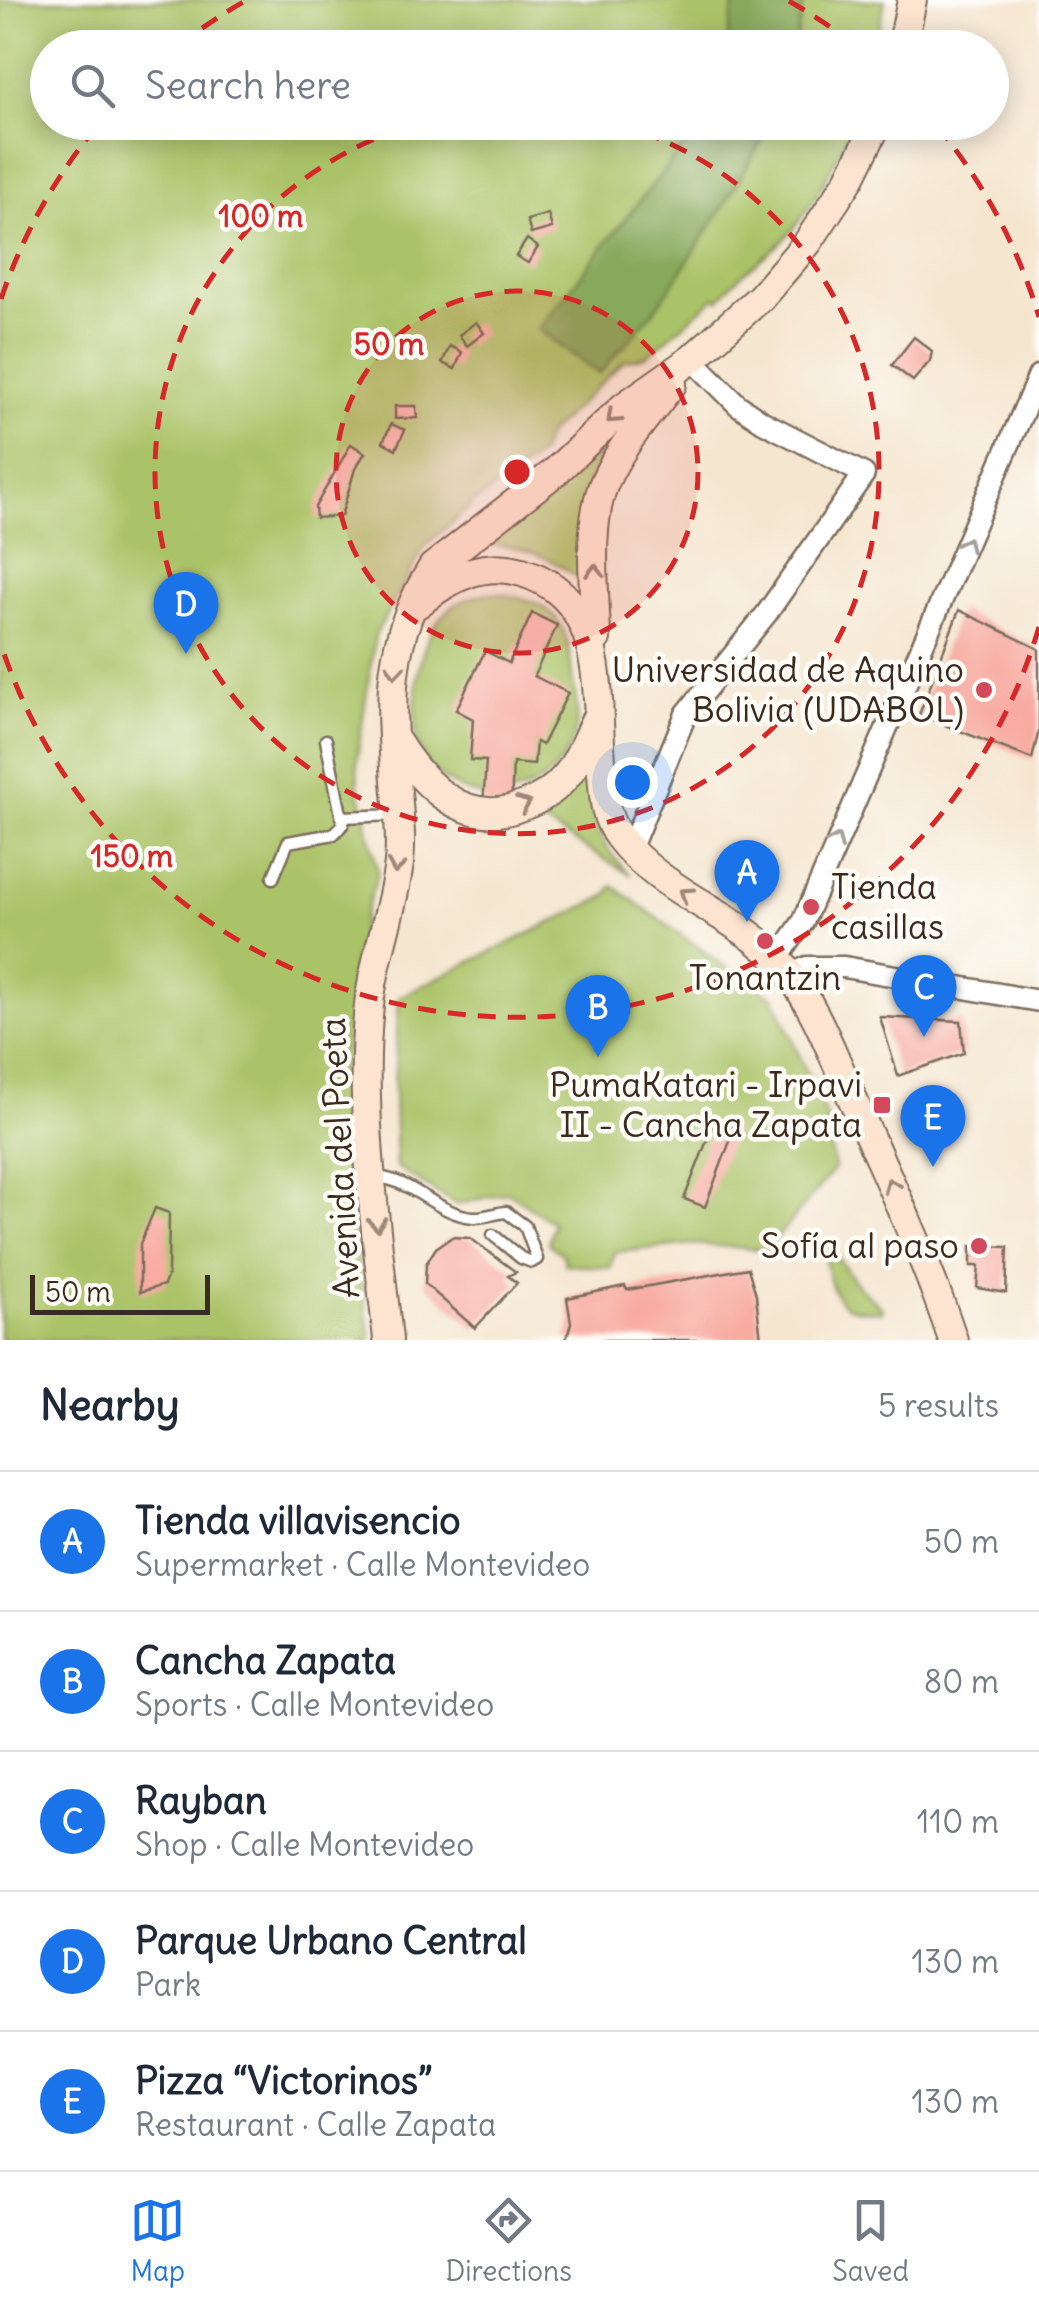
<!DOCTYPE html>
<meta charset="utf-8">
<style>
:root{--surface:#fff;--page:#f6f6f7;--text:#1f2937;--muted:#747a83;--line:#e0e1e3;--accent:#1a73e8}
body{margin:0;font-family:Delius,sans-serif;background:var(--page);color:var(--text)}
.scale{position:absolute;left:30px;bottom:25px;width:180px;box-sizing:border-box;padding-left:10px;border:5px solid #3b2a1e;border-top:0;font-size:28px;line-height:35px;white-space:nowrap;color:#3b2a1e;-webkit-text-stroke:8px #fdfcf7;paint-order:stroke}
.you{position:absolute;left:632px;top:782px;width:35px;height:35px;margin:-25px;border:8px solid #fff;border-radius:50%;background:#1a73e8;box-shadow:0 0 0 15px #1a73e833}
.badge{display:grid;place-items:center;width:65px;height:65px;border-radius:50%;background:var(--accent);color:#fff;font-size:32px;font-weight:700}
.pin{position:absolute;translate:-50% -82px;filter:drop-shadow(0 2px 5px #0008)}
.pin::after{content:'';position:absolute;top:52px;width:35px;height:30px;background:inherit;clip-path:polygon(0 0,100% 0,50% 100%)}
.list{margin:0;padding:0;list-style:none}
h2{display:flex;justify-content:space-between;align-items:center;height:130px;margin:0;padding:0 40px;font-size:42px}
h2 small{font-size:32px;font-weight:400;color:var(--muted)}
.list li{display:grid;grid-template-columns:65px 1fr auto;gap:30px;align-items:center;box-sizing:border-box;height:140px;padding:0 40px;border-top:2px solid var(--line)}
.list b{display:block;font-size:38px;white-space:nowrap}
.list p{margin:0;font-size:32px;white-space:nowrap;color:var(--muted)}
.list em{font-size:32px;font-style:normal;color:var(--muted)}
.icon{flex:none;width:55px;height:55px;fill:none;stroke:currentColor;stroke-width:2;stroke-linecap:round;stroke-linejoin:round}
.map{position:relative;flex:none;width:1039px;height:1340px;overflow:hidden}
.search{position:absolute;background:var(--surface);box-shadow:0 5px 25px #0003;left:30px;right:30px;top:30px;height:110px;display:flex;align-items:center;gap:25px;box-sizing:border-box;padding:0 35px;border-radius:55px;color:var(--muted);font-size:38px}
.sheet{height:830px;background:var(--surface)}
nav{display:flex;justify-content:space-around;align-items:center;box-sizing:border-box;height:140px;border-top:2px solid var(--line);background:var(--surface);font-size:28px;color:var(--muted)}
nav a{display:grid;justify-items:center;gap:5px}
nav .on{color:var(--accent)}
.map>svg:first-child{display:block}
</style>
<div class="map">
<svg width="1039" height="1340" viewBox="0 0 1039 1340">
<rect width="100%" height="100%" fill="#fdfcf7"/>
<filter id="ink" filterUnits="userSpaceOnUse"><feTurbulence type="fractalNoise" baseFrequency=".01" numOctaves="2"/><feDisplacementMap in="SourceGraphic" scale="20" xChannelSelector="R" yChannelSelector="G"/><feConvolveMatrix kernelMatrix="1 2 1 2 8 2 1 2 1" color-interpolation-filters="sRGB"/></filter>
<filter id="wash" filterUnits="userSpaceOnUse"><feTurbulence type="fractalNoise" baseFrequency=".0048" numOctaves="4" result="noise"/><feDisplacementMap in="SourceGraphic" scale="40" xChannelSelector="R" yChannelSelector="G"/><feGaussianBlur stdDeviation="2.25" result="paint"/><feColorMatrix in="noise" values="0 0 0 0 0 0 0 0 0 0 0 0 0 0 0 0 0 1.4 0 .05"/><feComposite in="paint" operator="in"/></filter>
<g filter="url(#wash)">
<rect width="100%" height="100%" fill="#f5e6d0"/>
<!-- green -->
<g fill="#abc368" stroke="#737643" stroke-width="2.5">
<path d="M 0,0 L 885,0 L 875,47 L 48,48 L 48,122 L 852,123 C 839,157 808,217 781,242 C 761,262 735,276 719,300 L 715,297 L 647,356 L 624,361 L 548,434 L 539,455 L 477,501 L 426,545 L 375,635 L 357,759 L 358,785 L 378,873 L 364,916 L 352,972 L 343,1079 L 349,1212 L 371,1340 L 0,1340 Z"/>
<path d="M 597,454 L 599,456 C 580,498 577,535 582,582 C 554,557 527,548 490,544 L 488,541 Z"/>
<path d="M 486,593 C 511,595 538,597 556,618 C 569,634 570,656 572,676 C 574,692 580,713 576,729 C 563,785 500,814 451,784 C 434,774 418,756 416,737 C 413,695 416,636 451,608 C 460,600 474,597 486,593 Z"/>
<path d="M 591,764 C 588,813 594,841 631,875 L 534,817 L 566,795 Z"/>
<polygon points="613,886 746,982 774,997 827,1119 834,1169 767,1250 693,1244 615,1252 610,1268 565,1264 563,1254 548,1244 553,1223 508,1192 457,1205 396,1167 394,1088 399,997 606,896"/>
<path d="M 825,1240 L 857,1285 L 882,1308 L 882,1312 C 871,1310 858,1311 849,1307 C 830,1301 823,1256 825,1240 Z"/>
</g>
<!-- forest -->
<g fill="#88a95c" stroke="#626a3d" stroke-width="2.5">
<polygon points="735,0 804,0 795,47 726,47"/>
<polygon points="696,123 772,123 722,209 656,309 599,374 538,329 688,140"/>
</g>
<g id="blocks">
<!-- building -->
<g fill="#f8aba1">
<polygon points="548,214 552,228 531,234 527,220"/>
<polygon points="527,239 538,247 528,263 516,256"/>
<polygon points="476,322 484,333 467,346 459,335"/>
<polygon points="914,337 932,351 930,361 913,381 892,365"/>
<polygon points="450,346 462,352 455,369 442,363"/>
<polygon points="395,406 416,406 417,418 395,419"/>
<polygon points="391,424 405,430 396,449 383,442"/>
<polygon points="351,444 365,453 355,469 341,516 316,518 315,507"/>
<polygon points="959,610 1039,649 1039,730 1032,759 919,715"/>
<polygon points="532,613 557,625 534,676 568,693 542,745 536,742 534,765 513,763 511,808 483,806 486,761 470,760 473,719 456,710 485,651 509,663"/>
<polygon points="880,1017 961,1021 964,1053 898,1076"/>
<polygon points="715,1120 735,1128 705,1207 684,1199"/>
<polygon points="155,1208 169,1213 168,1275 164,1285 140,1292 140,1244"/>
<polygon points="452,1237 470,1238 516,1272 508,1276 517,1283 475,1328 425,1284 426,1264 436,1248"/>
<polygon points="971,1246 1008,1247 1006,1293 977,1288 979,1266 971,1266"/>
<polygon points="748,1268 756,1295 761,1340 566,1340 571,1323 567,1298 625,1286 627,1290"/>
</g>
</g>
</g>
<g filter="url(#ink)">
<use href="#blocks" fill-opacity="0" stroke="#7c6c5c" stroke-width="2.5"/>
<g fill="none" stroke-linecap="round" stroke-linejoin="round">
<!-- service casing -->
<g stroke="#7c6c5c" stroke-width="15">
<g id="service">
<polyline points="342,817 398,815"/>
<polyline points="273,878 288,842 334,834 343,824 326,740"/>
<path d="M 374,1177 C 412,1178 436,1214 473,1217 C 483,1218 495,1213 506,1212 L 525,1226 L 537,1259 L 532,1262 L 521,1258 L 493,1235"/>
</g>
</g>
<!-- minor casing -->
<g stroke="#7c6c5c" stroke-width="25">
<g id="minor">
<polyline points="630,850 686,714 767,613 864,474 763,422 738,405 692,359"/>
<polyline points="777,959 803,922 1039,375"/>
<polyline points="790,975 807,967 844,967 1039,1001"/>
</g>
</g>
<!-- secondary casing -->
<g stroke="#7c6c5c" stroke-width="32">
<g id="secondary">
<polyline points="902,48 912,0"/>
<path d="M 419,603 C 449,578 482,560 522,572 C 612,600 594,698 602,773 C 604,796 604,817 619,837 C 661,893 735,912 780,962 C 816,1004 834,1059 857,1109 C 891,1185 927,1261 953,1340"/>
<path d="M 596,638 C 595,591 586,524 605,481 C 621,445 648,415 672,384"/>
<path d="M 396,741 C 423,785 465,829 522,806 C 539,800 556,789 567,775 C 580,759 587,737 596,719"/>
<path d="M 388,1340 C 377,1230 358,1115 369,1005 C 374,957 393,911 399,863 C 402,836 398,807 396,780 C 389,697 387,639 433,567 L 555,472 L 625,406 L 692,359 L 761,297 L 808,242 L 849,180 L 878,122"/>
</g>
</g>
<!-- service -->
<use href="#service" stroke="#fff" stroke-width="10"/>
<!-- minor -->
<use href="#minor" stroke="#fff" stroke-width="20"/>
<!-- secondary -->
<use href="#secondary" stroke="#fde4d1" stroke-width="28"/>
</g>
<!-- one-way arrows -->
<defs><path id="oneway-chevron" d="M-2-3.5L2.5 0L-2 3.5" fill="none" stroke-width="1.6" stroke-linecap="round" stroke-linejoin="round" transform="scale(2.5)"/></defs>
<g stroke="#9c8778">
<use href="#oneway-chevron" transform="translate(613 417) rotate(137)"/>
<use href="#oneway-chevron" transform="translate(595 571) rotate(-90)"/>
<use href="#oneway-chevron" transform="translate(395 671) rotate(95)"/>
<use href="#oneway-chevron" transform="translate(524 804) rotate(-22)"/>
<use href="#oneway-chevron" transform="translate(396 867) rotate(98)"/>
<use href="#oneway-chevron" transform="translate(686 894) rotate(-146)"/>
<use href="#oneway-chevron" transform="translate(891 1185) rotate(-114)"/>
<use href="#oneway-chevron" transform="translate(377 1224) rotate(84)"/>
</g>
<g stroke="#a79f9a">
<use href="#oneway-chevron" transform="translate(966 544) rotate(-66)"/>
<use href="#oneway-chevron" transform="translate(836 841) rotate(-66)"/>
</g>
</g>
<!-- distance rings -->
<circle cx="517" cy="472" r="181" fill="#d62828" fill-opacity=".12"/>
<g fill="none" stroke="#d62828" stroke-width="5" stroke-dasharray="18 12">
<circle cx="517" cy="472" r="181"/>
<path d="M614 123A362 362 0 1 1 420 123"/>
<path d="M1039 627A544 544 0 0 1 1 645M1 299A544 544 0 0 1 97 126M178 46A544 544 0 0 1 245 1M789 1A544 544 0 0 1 856 46M937 126A544 544 0 0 1 1039 317"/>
</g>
<!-- markers -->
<g fill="#d1495b" stroke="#fdfcf7" stroke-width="4">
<circle cx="984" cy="690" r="10"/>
<circle cx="811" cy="907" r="10"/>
<circle cx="765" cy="941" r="10"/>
<rect x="872" y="1095" width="20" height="20" rx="5"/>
<circle cx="979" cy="1246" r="10"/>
</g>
<g text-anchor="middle" stroke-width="9" stroke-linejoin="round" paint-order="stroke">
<!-- poi labels -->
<g font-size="35" fill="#3b2a1e" stroke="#fdfcf7" text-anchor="end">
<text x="964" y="682">Universidad de Aquino<tspan x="964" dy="40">Bolivia (UDABOL)</tspan></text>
<text x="831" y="899" text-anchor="start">Tienda<tspan x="831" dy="40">casillas</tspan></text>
<text x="765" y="990" text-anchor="middle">Tonantzin</text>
<text x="862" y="1097">PumaKatari - Irpavi<tspan x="862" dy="40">II - Cancha Zapata</tspan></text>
<text x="959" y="1258">Sofía al paso</text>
</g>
<!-- street labels -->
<g font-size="35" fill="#3b2a1e" stroke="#fdfcf7">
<text transform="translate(340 1158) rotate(-93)" y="12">Avenida del Poeta</text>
</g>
</g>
<circle cx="517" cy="472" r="15" fill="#d62828" stroke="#fdfcf7" stroke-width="5"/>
<g font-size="30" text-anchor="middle" font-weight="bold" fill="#d62828" stroke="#fdfcf7" stroke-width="9" stroke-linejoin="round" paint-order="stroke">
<text x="261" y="227">100 m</text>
<text x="389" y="355">50 m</text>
<text x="132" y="867">150 m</text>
</g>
</svg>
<div class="scale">50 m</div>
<div class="you"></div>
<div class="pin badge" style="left:747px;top:922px">A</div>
<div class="pin badge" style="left:598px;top:1057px">B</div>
<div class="pin badge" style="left:924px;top:1037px">C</div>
<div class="pin badge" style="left:186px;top:654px">D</div>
<div class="pin badge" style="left:933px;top:1167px">E</div>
<div class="search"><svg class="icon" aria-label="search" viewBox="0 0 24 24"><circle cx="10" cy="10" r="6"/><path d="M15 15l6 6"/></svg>Search here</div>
</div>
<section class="sheet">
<h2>Nearby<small>5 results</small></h2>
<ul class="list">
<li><span class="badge">A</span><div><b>Tienda villavisencio</b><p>Supermarket · Calle Montevideo</p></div><em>50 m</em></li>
<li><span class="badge">B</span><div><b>Cancha Zapata</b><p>Sports · Calle Montevideo</p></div><em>80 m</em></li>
<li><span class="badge">C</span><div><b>Rayban</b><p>Shop · Calle Montevideo</p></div><em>110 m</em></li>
<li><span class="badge">D</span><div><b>Parque Urbano Central</b><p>Park</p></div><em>130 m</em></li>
<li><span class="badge">E</span><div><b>Pizza “Victorinos”</b><p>Restaurant · Calle Zapata</p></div><em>130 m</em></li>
</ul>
</section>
<nav>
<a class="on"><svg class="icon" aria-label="map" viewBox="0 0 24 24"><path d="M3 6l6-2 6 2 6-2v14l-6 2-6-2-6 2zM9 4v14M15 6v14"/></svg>Map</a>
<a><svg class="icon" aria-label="directions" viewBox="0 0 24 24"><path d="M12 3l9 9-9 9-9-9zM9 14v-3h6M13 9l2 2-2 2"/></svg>Directions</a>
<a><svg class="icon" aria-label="saved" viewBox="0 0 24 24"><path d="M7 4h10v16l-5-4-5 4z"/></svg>Saved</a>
</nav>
